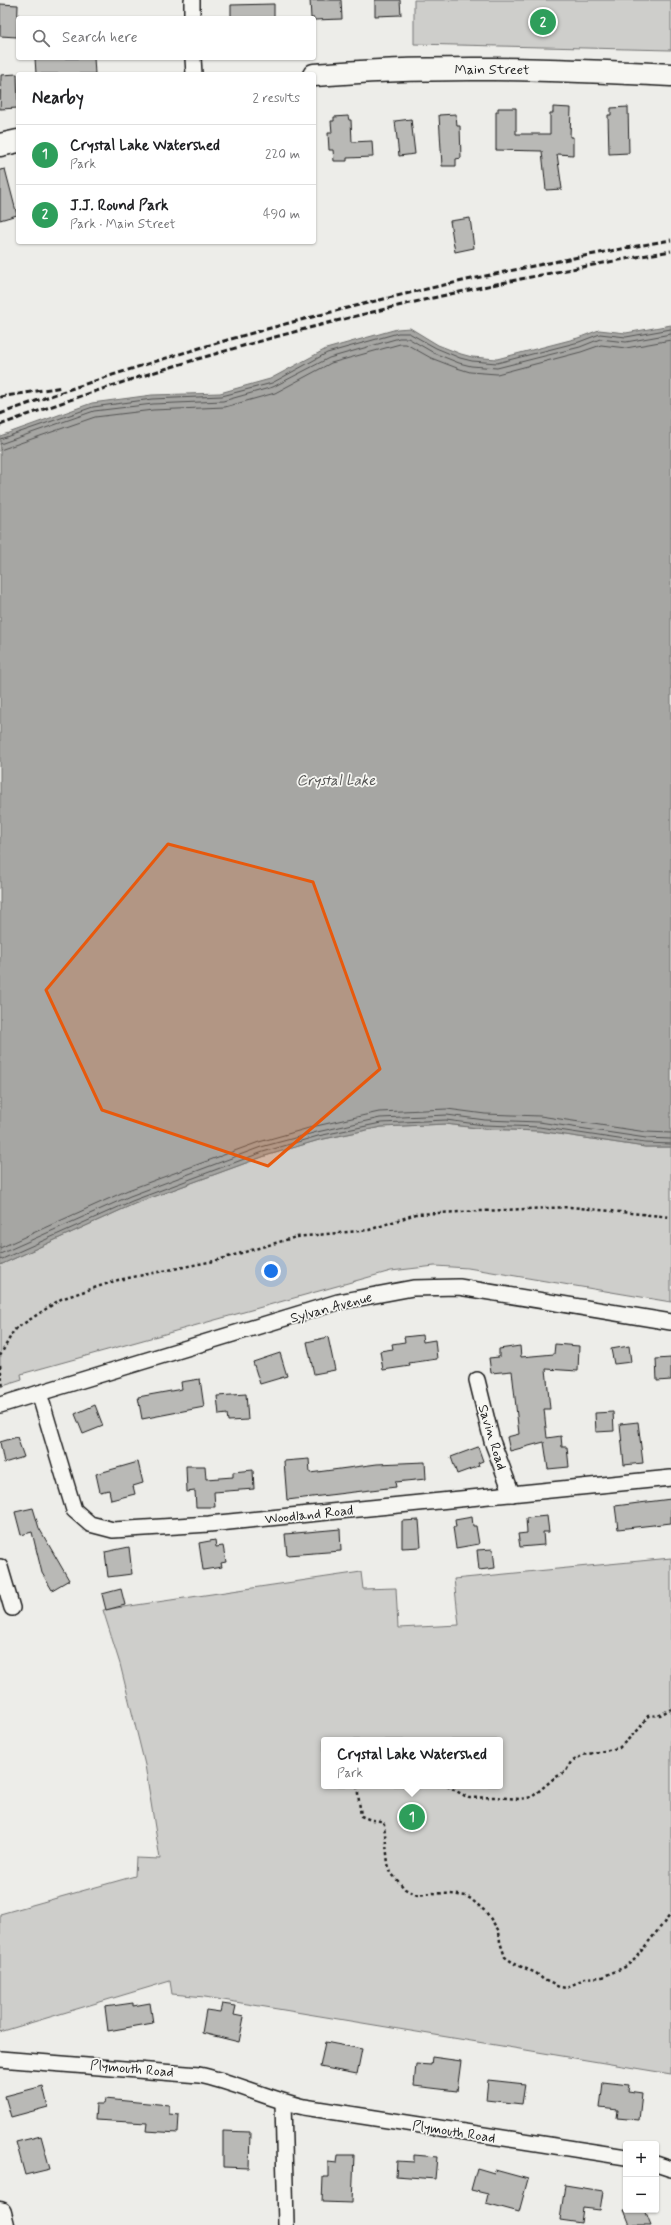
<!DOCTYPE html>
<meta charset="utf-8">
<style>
:root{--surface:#fff;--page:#f6f6f6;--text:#202124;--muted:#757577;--line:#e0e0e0;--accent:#d1495b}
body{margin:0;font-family:Mynerve,sans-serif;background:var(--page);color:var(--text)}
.controls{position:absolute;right:12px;bottom:12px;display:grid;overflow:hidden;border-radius:4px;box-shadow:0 1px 3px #0004}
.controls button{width:36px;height:36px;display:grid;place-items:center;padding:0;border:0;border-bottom:1px solid var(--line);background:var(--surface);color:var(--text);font:20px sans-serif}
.you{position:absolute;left:271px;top:1271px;width:14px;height:14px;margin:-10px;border:3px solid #fff;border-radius:50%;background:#1a73e8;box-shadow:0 0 0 6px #1a73e833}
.badge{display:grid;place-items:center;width:26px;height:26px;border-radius:50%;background:var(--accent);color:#fff;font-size:13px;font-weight:700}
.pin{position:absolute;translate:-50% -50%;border:2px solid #fff;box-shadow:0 1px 4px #0006}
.popup{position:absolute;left:321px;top:1737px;width:182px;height:52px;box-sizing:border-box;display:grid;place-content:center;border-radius:4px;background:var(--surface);filter:drop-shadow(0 1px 3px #0005);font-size:13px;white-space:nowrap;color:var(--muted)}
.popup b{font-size:15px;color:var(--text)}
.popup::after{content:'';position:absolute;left:50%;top:100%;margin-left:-8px;border:8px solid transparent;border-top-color:var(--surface)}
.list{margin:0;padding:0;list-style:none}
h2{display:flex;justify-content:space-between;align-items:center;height:52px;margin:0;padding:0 16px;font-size:17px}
h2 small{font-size:13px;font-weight:400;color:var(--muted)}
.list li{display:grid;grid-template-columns:26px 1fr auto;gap:12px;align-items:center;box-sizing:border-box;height:60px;padding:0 16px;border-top:1px solid var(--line)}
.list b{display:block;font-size:15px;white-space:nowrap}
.list p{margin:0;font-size:13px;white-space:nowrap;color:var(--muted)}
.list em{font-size:13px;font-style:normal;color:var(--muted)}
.icon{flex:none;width:22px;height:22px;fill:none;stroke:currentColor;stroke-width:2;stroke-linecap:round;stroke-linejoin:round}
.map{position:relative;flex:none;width:671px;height:2225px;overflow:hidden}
.search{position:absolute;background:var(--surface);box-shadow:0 1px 3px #0004;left:16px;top:16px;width:300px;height:44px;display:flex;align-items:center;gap:10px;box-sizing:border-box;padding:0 14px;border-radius:4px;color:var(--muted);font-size:15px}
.panel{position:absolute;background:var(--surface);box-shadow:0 1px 3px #0004;left:16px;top:72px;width:300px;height:172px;border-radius:4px}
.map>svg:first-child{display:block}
</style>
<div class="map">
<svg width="671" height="2225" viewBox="0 0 671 2225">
<rect width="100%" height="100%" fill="#edede9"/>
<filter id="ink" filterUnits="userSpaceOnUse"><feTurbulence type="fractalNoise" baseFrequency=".025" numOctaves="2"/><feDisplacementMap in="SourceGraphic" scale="8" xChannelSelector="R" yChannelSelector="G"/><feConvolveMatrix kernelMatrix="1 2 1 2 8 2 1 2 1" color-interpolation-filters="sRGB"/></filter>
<g filter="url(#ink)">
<!-- green -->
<g fill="#cececb" stroke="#757574" fill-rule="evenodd">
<polygon points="414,0 671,0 671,50 414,44"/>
<polygon points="446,1124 484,1129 539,1131 645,1147 671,1147 671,1302 468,1268 435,1266 391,1271 21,1374 22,1380 0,1387 0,1265 134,1204 265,1156 319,1140 381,1127"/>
<path d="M 671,1558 L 671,2074 L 205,1997 L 172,1994 L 170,1981 L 0,2032 L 0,1914 L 135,1876 L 136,1858 L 160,1859 L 145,1765 L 120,1664 L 103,1610 L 361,1572 L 363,1589 L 396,1588 L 398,1628 L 459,1625 L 454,1579 ZM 324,1740 L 500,1740 L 500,1786 L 324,1786 Z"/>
</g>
<!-- water -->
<polygon fill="#a6a6a3" stroke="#6f6f6d" points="671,325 671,1147 645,1147 539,1131 484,1129 446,1124 381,1127 319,1140 265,1156 134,1204 0,1265 0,436 92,403 152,395 220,393 270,379 326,349 397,329 410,328 438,345 461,354 472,357 497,359 578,338 599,330 626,333"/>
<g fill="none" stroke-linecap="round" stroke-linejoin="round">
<!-- shore -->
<g stroke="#535352" stroke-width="1">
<polyline points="0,439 93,407 152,399 222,396 272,383 327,353 398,333 409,333 436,348 460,358 472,361 497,363 579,342 600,334 626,337 671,329"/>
<polyline points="0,444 94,411 153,404 223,401 273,387 329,358 399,338 408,338 434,353 459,363 471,366 497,368 580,347 600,339 626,342 671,334"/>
<polyline points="0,450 95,417 153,410 225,407 275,393 331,363 400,344 406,344 431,358 457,368 470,372 497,374 581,352 601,345 626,348 671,340"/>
<polyline points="0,1248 128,1190 259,1142 316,1126 379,1112 447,1109 485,1114 540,1116 646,1132 671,1133"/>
<polyline points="0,1254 130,1196 261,1147 317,1132 380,1118 447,1115 485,1120 539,1122 646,1138 671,1139"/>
<polyline points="0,1260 132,1201 263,1152 318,1136 381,1123 446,1120 484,1125 539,1127 645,1143 671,1144"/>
</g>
</g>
<!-- building -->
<g fill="#b9b9b6" stroke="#1c1c1c">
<polygon points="310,0 341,0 342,19 314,20 314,18 311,18"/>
<polygon points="375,0 400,0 401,15 375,16"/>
<polygon points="0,4 18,5 17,37 0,36"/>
<polygon points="274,4 274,18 231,18 231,5"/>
<polygon points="35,58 94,58 95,74 36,74"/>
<polygon points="17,74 18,108 0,109 1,75"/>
<polygon points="553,107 571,108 570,137 573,137 573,155 557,154 562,189 546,190 542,151 496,150 496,112 498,112 498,108 516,108 516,134 550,134 550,113 553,113"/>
<polygon points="628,107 629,153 609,154 608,115 611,115 611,108"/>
<polygon points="456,114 457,126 460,126 461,158 456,159 456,166 442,166 439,115"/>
<polygon points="348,116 349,120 351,120 352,142 372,141 373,157 347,158 347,161 334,161 333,150 329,150 328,133 332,133 331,121 334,121 334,117"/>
<polygon points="411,119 415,154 399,156 395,121"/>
<polygon points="5,169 17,215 0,220 0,170"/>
<polygon points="470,218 474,248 455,252 450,221"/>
<polygon points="422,1335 423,1342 435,1340 437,1359 409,1363 410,1366 383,1370 380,1351 393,1349 392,1344 405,1342 404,1337"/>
<polygon points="328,1337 335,1370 314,1374 307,1342"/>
<polygon points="555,1344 579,1346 578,1371 546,1369 550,1409 544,1409 547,1438 561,1436 562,1447 567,1447 569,1467 548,1469 544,1442 510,1451 507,1437 519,1434 512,1371 491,1373 489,1358 499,1357 499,1349 520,1346 521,1357 554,1354"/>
<polygon points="629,1346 631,1362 614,1364 611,1349"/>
<polygon points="280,1353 287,1376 260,1384 253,1362"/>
<polygon points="671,1358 671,1380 657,1381 656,1359"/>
<polygon points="200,1379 204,1407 142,1419 138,1397 182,1389 181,1382"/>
<polygon points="246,1394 248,1420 228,1421 227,1414 219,1415 217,1396"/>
<polygon points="95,1405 103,1426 83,1434 75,1414"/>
<polygon points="613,1412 614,1431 596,1432 595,1413"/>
<polygon points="638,1422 643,1463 624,1465 620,1424"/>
<polygon points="17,1437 24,1457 4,1463 0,1442"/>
<polygon points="478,1447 483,1461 478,1463 479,1466 457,1474 451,1457"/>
<polygon points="309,1459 310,1473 377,1464 425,1462 426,1479 395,1482 396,1487 287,1500 284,1461"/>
<polygon points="138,1462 143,1483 133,1486 135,1494 111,1500 109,1490 100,1492 96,1474"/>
<polygon points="186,1466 205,1466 206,1479 233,1477 233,1472 253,1470 254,1489 214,1492 215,1507 196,1507 195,1491 187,1492"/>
<polygon points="671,1499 671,1523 618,1529 615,1506"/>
<polygon points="33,1508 39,1528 69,1580 52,1590 42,1573 32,1532 21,1535 15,1512"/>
<polygon points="547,1516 549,1532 543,1532 544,1545 520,1547 518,1534 527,1533 526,1518"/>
<polygon points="472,1517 473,1526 476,1526 479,1544 456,1548 453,1527 456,1527 455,1520"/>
<polygon points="419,1520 421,1547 402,1548 402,1521"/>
<polygon points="340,1529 341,1551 287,1555 285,1534"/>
<polygon points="215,1540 216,1547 223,1546 226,1562 221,1563 222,1567 203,1570 199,1543"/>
<polygon points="129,1547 132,1574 108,1577 105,1552"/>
<polygon points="493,1549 495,1568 479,1570 477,1550"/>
<polygon points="121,1589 125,1605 106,1610 102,1594"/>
<polygon points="133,2003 133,2006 150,2003 153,2023 108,2031 105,2007"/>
<polygon points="222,2004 236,2006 234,2015 244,2017 239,2042 202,2033 206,2010 220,2012"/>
<polygon points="325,2042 362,2049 357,2074 320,2067"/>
<polygon points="432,2057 461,2061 457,2091 414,2086 416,2064 431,2065"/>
<polygon points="488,2080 525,2084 522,2104 486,2100"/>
<polygon points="603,2082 629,2085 628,2091 642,2093 639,2120 617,2118 618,2110 600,2108"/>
<polygon points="43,2086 48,2107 11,2117 5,2096"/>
<polygon points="105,2099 169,2105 169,2114 179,2115 178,2133 146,2131 147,2123 95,2120 96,2104 104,2104"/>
<polygon points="223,2131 250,2132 249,2168 223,2167"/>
<polygon points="41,2136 50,2169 25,2175 16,2142"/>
<polygon points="338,2155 354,2155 352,2203 322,2202 323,2177 328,2177 328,2162 337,2163"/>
<polygon points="414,2155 437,2157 435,2179 396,2176 397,2161 414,2162"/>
<polygon points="477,2168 494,2173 495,2170 528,2179 519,2212 486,2203 488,2194 471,2190"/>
<polygon points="565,2185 603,2191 600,2210 583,2208 581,2223 560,2220"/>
<polygon points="624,2210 645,2210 651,2225 630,2225"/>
</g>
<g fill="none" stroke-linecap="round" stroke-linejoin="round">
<!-- street casing -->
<g stroke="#1c1c1c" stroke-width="18">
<g id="street">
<polyline points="192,0 192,18"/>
<polyline points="193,58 194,74"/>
<polyline points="477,1380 492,1441 512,1494"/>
<polyline points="39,1393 74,1510 90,1524 113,1530 209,1524 671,1478"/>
<polyline points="0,1405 338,1302 413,1288 459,1287 671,1322"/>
<polyline points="0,1567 12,1608"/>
<path d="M 0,2059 L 199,2075 C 235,2082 268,2099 304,2107 L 626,2157"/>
<polyline points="283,2102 286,2225"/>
<polyline points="656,2164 671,2169"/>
</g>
</g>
<!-- secondary casing -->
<g stroke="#1c1c1c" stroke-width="25">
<polyline id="secondary" points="0,2213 3,2225"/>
</g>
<!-- primary casing -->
<g stroke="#1c1c1c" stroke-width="25">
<g id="primary">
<path d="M 314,75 C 433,65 552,69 671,75"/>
<polyline points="0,145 18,141"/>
</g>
</g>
<!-- path -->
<g stroke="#1c1c1c" stroke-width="2.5" stroke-dasharray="3 3" stroke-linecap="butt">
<polyline points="0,1356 14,1330 61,1299 118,1280 214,1261 296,1237 369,1230 416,1214 570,1207 671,1217"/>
<polyline points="0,1365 3,1388"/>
<polyline points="357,1786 361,1816 371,1820 382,1821 384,1824 388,1864 391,1873 405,1889 417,1895 433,1893 451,1894 466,1896 471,1899 486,1912 499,1931 500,1942 505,1957 515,1964 536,1973 544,1980 559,1987 567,1988 585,1978 602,1977 625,1967 634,1960 671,1914"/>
<polyline points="447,1786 469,1798 495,1797 520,1799 532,1797 553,1779 566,1771 571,1762 583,1755 619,1748 639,1729 648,1716 660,1715 671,1709"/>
</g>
<!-- street -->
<use href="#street" stroke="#f6f6f2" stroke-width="15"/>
<!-- secondary -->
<use href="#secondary" stroke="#f6f6f2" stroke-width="22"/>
<!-- primary -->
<use href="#primary" stroke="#f6f6f2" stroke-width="22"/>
<!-- rail -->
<g stroke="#1c1c1c" stroke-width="3" stroke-dasharray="6 3" stroke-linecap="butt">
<polyline points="0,397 62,387"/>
<path d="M 0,414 C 217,334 443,280 671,240"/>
<path d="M 0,425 C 217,344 443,290 671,251"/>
</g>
</g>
</g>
<!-- marked area -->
<path fill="#e8590c" fill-opacity="0.2" stroke="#e8590c" stroke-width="3" stroke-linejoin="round" d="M 168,844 L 313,882 L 380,1069 L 268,1166 L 102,1110 L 46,990 Z"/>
<g text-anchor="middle" stroke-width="3.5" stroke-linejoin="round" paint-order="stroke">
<!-- street labels -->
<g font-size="14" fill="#1c1c1c" stroke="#f6f6f2">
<text x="492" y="74">Main Street</text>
<text transform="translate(331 1307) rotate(-15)" y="5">Sylvan Avenue</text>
<text transform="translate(493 1437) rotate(73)" y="5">Savin Road</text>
<text transform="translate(309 1514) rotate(-6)" y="5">Woodland Road</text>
<text transform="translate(132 2068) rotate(5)" y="5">Plymouth Road</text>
<text transform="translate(454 2131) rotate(9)" y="5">Plymouth Road</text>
</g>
<!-- water labels -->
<g font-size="15" font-style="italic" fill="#535352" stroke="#f6f6f2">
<text x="336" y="785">Crystal Lake</text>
</g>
</g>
</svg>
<div class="controls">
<button>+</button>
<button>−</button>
</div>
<div class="you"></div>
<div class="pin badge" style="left:412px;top:1817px;background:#2e9e5b">1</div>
<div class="popup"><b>Crystal Lake Watershed</b>Park</div>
<div class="pin badge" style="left:543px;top:22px;background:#2e9e5b">2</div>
<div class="search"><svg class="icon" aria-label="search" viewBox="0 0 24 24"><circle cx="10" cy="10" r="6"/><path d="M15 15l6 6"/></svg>Search here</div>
<section class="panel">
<h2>Nearby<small>2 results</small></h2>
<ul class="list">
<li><span class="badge" style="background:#2e9e5b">1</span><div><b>Crystal Lake Watershed</b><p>Park</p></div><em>220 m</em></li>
<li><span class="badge" style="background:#2e9e5b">2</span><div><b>J.J. Round Park</b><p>Park · Main Street</p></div><em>490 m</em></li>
</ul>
</section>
</div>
